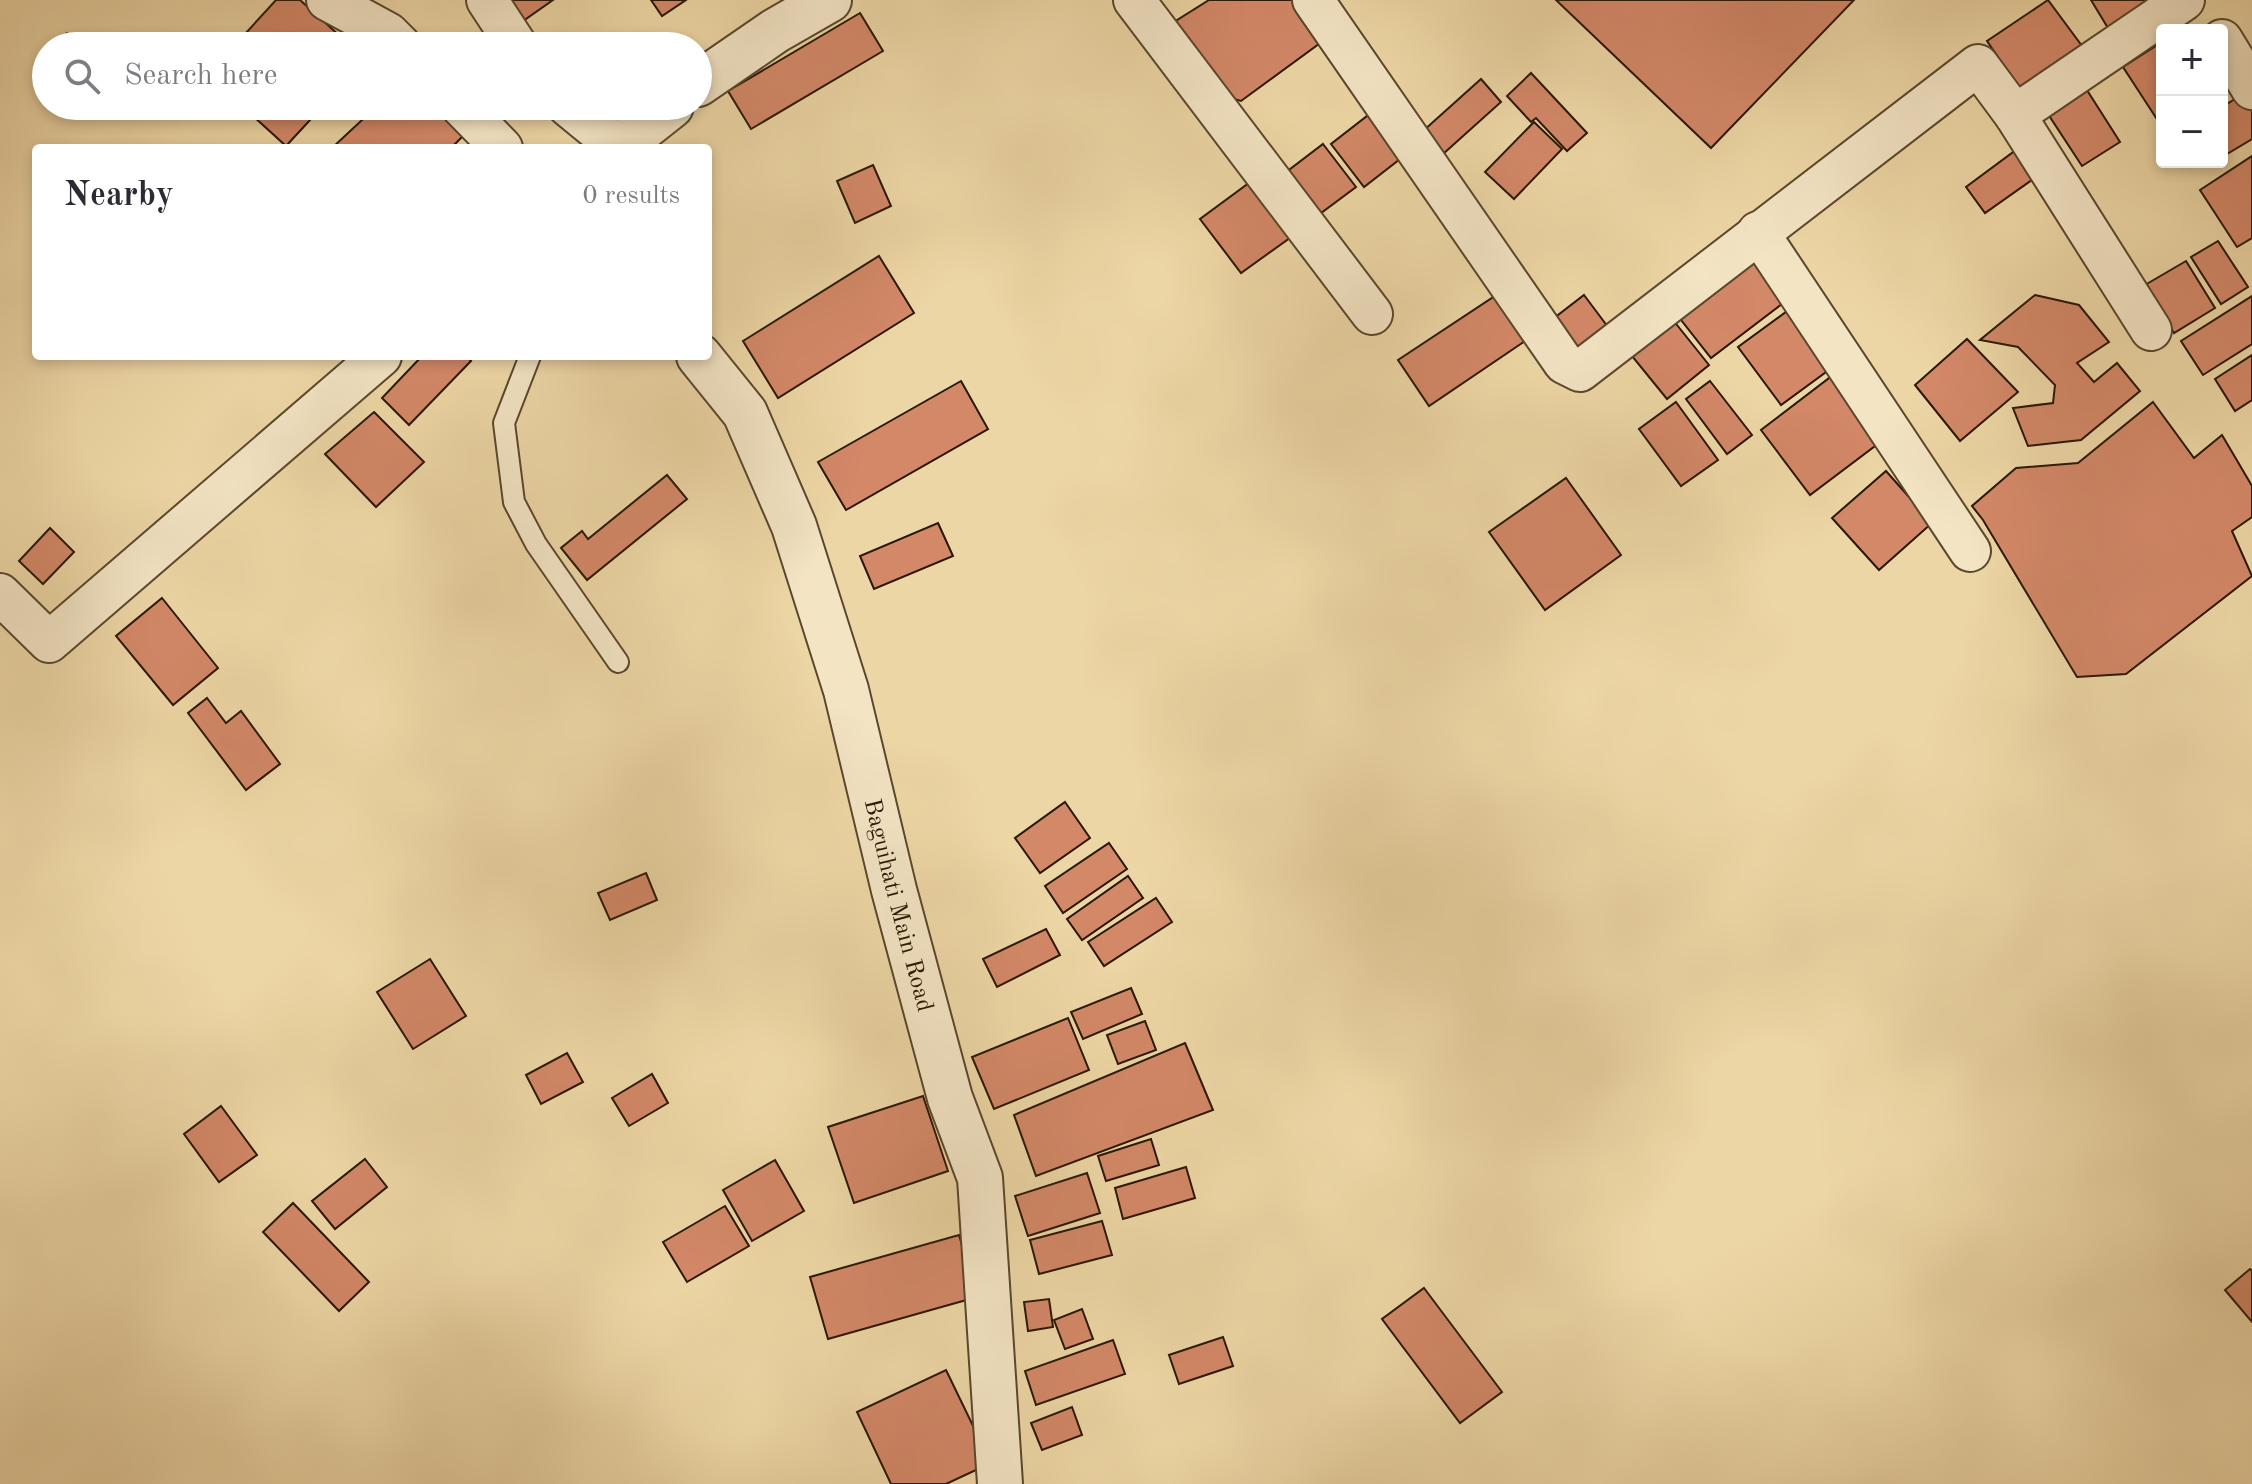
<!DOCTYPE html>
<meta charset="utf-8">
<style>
:root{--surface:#fff;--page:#f7f7f7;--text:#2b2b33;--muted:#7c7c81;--line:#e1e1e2}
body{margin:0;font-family:"Old Standard TT",serif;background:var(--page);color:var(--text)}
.controls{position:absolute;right:24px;top:24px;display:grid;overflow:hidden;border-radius:8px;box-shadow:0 4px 12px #0003}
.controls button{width:72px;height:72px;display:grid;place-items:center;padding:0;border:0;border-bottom:2px solid var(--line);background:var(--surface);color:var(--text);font:40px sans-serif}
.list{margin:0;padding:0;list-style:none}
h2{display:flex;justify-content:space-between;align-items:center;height:104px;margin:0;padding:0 32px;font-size:34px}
h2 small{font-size:26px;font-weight:400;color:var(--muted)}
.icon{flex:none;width:44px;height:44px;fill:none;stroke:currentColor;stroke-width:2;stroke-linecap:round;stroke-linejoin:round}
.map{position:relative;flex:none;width:2252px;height:1484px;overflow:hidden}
.search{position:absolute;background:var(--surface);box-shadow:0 4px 12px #0003;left:32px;top:32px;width:680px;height:88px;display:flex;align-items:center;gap:20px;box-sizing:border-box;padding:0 28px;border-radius:44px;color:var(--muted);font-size:30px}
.panel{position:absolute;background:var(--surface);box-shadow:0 4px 12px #0003;left:32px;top:144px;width:680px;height:216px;border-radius:8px}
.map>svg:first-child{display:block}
</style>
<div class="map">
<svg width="2252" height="1484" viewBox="0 0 2252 1484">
<rect width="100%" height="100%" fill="#edd6a5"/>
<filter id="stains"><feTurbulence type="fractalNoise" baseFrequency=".0025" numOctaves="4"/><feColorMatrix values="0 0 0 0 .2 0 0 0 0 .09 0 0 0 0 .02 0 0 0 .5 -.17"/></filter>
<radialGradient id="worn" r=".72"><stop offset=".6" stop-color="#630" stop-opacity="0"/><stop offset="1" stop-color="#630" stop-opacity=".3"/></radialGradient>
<!-- building -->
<g fill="#d38868" stroke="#291705" stroke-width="2">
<polygon points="276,0 300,0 351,46 234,46"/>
<polygon points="508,0 553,0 523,21"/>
<polygon points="651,0 686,0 662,16"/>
<polygon points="1209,0 1301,0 1327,38 1241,101 1230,98 1174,22"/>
<polygon points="1556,0 1854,0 1711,148"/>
<polygon points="2048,0 2085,50 2022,92 1987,41"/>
<polygon points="2091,0 2153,0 2111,33"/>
<polygon points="860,13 883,51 751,129 728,91"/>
<polygon points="67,33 80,46 52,46"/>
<polygon points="2162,42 2162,127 2123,67"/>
<polygon points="1531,73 1587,133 1567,151 1536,118 1531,122 1507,96"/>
<polygon points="1481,79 1501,102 1443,154 1423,131"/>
<polygon points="2085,87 2120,142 2082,166 2046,111"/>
<polygon points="2248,91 2252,98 2252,139 2222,157 2222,107"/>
<polygon points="242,106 323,106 286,146"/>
<polygon points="377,106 436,106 464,135 451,148 332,148"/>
<polygon points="1376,109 1409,152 1364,187 1331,144"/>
<polygon points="1534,122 1562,149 1514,199 1485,172"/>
<polygon points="1323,144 1356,187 1313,219 1281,176"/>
<polygon points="2020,147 2039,175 1985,213 1966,187"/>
<polygon points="2252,156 2252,238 2237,247 2200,190"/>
<polygon points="873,165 891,206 855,223 837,181"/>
<polygon points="1253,180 1294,235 1241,273 1200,219"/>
<polygon points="2218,241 2248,287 2221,304 2191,257"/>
<polygon points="1754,249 1791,297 1711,358 1674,311"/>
<polygon points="879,256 914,313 778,398 743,341"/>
<polygon points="2186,261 2215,308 2174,333 2145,285"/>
<polygon points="1501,292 1531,337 1429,406 1398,360"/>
<polygon points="1584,295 1614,335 1579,362 1549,322"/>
<polygon points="2035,295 2079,305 2109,342 2077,363 2094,382 2117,363 2140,391 2081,440 2028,446 2013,408 2053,403 2055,385 2018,347 1980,340"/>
<polygon points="2252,296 2252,344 2203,375 2181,341"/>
<polygon points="1794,306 1837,364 1781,405 1738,347"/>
<polygon points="1669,315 1709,365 1667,399 1627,350"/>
<polygon points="1967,339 2018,392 1960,441 1915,385"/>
<polygon points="2252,355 2252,400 2235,411 2215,379"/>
<polygon points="422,356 466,356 471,361 409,425 382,398"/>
<polygon points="1837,372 1887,437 1810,495 1761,430"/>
<polygon points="961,381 988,429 846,510 818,462"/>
<polygon points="1710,381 1752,435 1727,454 1686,399"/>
<polygon points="1676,402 1718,460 1681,486 1639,429"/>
<polygon points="2153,402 2194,458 2222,435 2252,486 2252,517 2232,531 2252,576 2126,674 2077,677 1983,520 1972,506 2016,468 2078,463"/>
<polygon points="374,412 424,462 376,507 325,454"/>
<polygon points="1886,471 1932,523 1879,570 1832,518"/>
<polygon points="667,475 687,499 587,580 561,548 582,531 588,539"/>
<polygon points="1566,478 1621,555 1545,610 1489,532"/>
<polygon points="938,523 953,556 874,589 860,556"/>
<polygon points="50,528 74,552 43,584 19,561"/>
<polygon points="162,598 218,668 173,705 116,636"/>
<polygon points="207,698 226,723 241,711 280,764 246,790 188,713"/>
<polygon points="1065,802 1090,838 1040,873 1015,838"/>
<polygon points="1109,843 1127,869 1063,913 1045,886"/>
<polygon points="646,873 657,900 610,920 598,893"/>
<polygon points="1128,876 1143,898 1082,940 1067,919"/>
<polygon points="1156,898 1172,922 1104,966 1088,942"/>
<polygon points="1046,929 1060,955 997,987 983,959"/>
<polygon points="430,959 466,1016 413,1049 377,992"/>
<polygon points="1131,988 1142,1014 1083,1039 1071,1012"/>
<polygon points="1068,1018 1089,1070 994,1109 972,1057"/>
<polygon points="1145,1021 1156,1050 1118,1064 1107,1035"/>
<polygon points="1185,1043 1213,1110 1036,1176 1014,1115"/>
<polygon points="567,1053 583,1082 541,1104 526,1075"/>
<polygon points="652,1074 668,1103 629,1126 612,1098"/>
<polygon points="923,1096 948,1171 854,1203 828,1127"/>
<polygon points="221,1106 257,1155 219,1182 184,1134"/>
<polygon points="1151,1139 1159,1165 1106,1181 1098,1156"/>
<polygon points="365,1159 387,1187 335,1229 312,1201"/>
<polygon points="775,1160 804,1211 752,1241 723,1190"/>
<polygon points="1186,1167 1195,1198 1123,1219 1115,1188"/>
<polygon points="1087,1173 1100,1213 1028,1236 1015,1196"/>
<polygon points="293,1203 369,1282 339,1311 263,1232"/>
<polygon points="725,1206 749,1246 687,1282 663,1242"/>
<polygon points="1102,1221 1112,1255 1039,1274 1030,1240"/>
<polygon points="959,1235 977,1297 828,1339 810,1277"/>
<polygon points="2250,1269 2252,1271 2252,1322 2225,1290"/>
<polygon points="1424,1288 1502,1392 1460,1423 1382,1319"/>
<polygon points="1049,1299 1053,1327 1028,1331 1024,1302"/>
<polygon points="1082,1309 1093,1339 1065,1349 1054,1320"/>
<polygon points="1223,1337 1233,1366 1179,1384 1169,1355"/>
<polygon points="1113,1340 1125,1374 1036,1405 1025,1371"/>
<polygon points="946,1370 991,1463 946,1484 891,1484 857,1412"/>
<polygon points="1072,1407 1082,1435 1042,1450 1031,1423"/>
</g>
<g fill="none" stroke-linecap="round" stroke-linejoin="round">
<!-- service casing -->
<g stroke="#5a472d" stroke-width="24">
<polyline id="service" points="530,356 504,423 514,502 536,544 618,662"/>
</g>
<!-- minor casing -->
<g stroke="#5a472d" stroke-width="44">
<g id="minor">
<polyline points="327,0 388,33 401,46"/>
<polyline points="487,0 517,46"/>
<polyline points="1134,0 1372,314"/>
<polyline points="1313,0 1564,363 1580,371 1978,65 2015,115 2184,0"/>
<polyline points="2222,40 2252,89"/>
<polyline points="461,106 502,148"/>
<polyline points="568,106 618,147"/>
<polyline points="2015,115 2151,330"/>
<polyline points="1758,232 1970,551"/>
<polyline points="0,594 49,642 381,356"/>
</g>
</g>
<!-- tertiary casing -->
<g stroke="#5a472d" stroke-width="48">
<g id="tertiary">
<polyline points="698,84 775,31 829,0"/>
<polyline points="618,148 671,106"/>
<path id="s1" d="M 699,356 L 745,413 L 794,526 L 846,690 L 894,890 L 950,1098 L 980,1178 L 1000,1484"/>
</g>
</g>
<!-- service -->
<use href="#service" stroke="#f3e4c4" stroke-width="20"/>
<!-- minor -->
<use href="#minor" stroke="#f3e4c4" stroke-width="40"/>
<!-- tertiary -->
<use href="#tertiary" stroke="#f3e4c4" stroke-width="44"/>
</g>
<g text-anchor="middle" stroke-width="8" stroke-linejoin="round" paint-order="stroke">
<!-- street labels -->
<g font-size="24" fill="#291705" stroke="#f3e4c4">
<text dy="8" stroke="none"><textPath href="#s1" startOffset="590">Baguihati Main Road</textPath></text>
</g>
</g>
<rect width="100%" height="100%" filter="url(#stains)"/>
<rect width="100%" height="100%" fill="url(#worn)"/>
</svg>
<div class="controls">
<button>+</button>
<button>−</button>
</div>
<div class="search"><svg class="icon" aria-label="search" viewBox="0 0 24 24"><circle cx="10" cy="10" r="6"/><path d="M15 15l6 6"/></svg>Search here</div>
<section class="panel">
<h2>Nearby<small>0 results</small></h2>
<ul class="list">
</ul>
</section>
</div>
